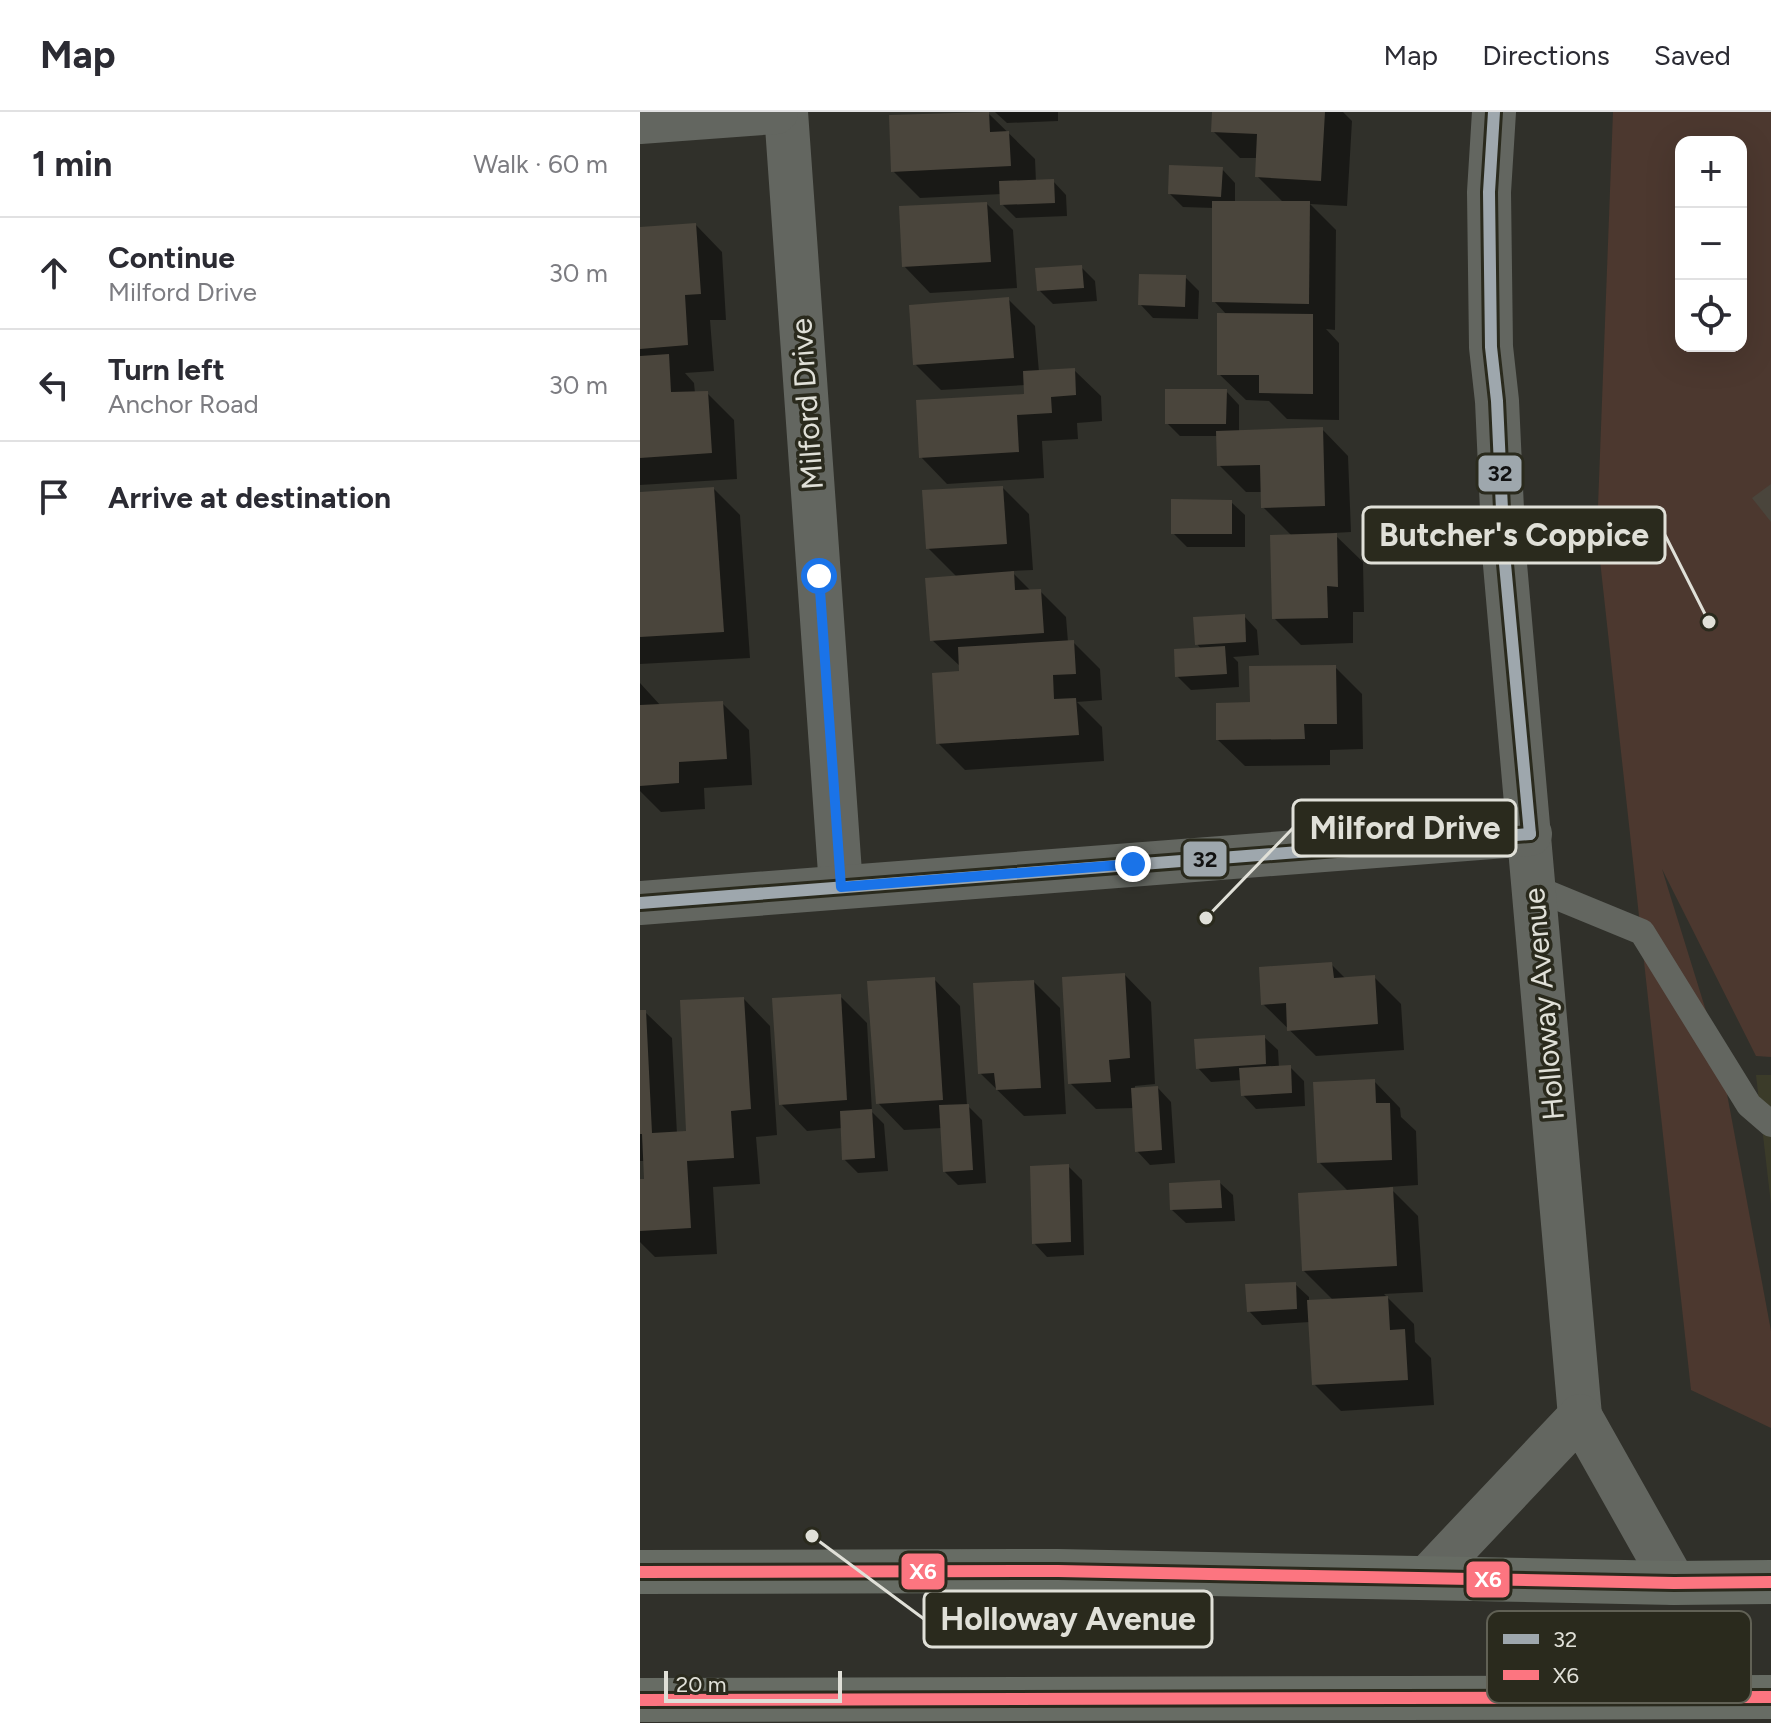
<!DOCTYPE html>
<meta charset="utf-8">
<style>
:root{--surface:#fff;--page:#f7f7f7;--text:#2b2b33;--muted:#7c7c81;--line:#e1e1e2}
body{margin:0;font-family:Figtree,sans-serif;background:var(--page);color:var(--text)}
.controls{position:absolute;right:24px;top:24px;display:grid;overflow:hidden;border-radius:16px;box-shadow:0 8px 32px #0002}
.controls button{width:72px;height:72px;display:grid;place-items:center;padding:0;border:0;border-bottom:2px solid var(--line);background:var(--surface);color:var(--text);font:40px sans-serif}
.scale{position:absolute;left:24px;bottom:20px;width:178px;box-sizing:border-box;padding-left:8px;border:4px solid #e0e0d8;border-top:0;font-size:22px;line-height:28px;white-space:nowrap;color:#e0e0d8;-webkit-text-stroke:6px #2a2a1d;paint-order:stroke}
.stop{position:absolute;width:24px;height:24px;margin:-18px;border:6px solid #1a73e8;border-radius:50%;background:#fff}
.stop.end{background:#1a73e8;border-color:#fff;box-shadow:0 2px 8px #0008}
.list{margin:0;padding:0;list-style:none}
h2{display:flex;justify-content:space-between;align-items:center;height:104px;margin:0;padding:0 32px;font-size:34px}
h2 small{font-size:26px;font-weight:400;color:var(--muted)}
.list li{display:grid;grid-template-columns:52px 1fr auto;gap:24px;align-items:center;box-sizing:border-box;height:112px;padding:0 32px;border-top:2px solid var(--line)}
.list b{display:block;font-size:30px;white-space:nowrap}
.list p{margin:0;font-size:26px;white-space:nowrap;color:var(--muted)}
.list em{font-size:26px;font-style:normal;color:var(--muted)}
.icon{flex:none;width:44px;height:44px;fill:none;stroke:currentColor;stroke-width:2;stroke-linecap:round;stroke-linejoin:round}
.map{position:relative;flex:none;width:1131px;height:1611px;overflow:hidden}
header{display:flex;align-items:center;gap:48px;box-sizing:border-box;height:112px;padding:0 40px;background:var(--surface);border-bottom:2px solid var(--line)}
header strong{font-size:38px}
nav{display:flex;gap:44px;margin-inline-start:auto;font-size:28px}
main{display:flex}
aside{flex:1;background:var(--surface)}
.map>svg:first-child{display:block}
</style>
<header>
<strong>Map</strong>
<nav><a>Map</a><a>Directions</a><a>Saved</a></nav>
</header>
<main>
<aside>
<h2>1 min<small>Walk · 60 m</small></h2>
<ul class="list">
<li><svg class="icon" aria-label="ahead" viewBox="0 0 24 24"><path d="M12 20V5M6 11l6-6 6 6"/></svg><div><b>Continue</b><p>Milford Drive</p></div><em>30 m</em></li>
<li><svg class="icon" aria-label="left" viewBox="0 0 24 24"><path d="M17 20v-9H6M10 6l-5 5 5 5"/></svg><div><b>Turn left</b><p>Anchor Road</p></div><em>30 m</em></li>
<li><svg class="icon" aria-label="arrive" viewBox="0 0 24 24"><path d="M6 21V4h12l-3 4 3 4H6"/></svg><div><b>Arrive at destination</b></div></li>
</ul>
</aside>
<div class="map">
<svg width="1131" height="1611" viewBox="0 0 1131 1611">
<rect width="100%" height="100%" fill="#30302a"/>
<!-- built -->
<polygon fill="#3b3b29" points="1116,963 1131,963 1131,1092"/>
<!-- green -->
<path fill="#4c382f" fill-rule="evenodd" d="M 973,0 L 1131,0 L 1131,945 L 1116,944 L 1022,757 L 1080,944 L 1131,1219 L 1131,1316 L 1051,1278 L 957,421 ZM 1041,30 L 1101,30 L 1101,234 L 1041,234 Z"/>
<!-- shadow -->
<g fill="#0007">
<polygon points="355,0 418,0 418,9 367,11"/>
<polygon points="574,0 716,0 703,0 712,9 707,94 670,92 696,118 695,218 686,217 699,231 699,308 647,307 629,289 606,288 579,262 587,203 574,189 574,96 543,95 530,82 582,57 595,71 595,91 644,91 617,64 618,46 600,46 573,19"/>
<polygon points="348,1 395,47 396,70 413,69 426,83 427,104 376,106 362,92 362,82 280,86 253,59"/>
<polygon points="347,92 373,118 377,176 290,181 264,154"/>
<polygon points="56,113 82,140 86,208 70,208 74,259 45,261 54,271 55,281 67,281 94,308 97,367 0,373 0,117"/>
<polygon points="441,155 455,169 457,189 413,192 399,178"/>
<polygon points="545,165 559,179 558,207 513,206 500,192"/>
<polygon points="369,188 395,214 399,260 434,258 461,284 462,309 437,311 438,327 402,329 404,366 307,372 281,345 386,284 386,273 301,278 275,252"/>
<polygon points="586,279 599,293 599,320 682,317 708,344 711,420 693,421 723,450 724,500 713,500 713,531 661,533 634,506 652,424 623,395 622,380 606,380 579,353 578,324 540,324 527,311"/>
<polygon points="363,376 389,402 393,458 371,459 391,479 400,479 426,505 428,530 433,530 460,557 462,588 437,590 462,615 464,649 325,658 298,631 321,561 321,555 292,528 317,465 288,436"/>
<polygon points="74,377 100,403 110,546 0,552 0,382"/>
<polygon points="591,390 605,403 605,435 547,435 533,421"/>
<polygon points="604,504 617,518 619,543 593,545 598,550 599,575 551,578 537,564 562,538 557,532"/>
<polygon points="695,555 722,582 723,637 690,638 690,653 605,654 578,628 612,592"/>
<polygon points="0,571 21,594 82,591 109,618 112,673 64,676 65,697 21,700 0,679"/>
<polygon points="691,852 706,867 734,865 761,892 764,938 676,944 623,892"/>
<polygon points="485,863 511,890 515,972 495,974 495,978 518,976 531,990 535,1051 510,1053 497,1039 494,996 456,997 430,971"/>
<polygon points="294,867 320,894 327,993 342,1008 346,1071 318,1073 305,1060 302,1016 264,1018 238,991"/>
<polygon points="394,870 420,896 426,1002 384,1004 340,961"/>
<polygon points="200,884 227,911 232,1000 244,1012 248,1059 218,1061 204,1047 202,1016 167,1019 141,992"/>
<polygon points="104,887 130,914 137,1023 116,1025 120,1072 73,1075 77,1142 15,1145 0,1130 0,1069 6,1069 5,1049 0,1049 0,900 5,900 32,926 37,1022 48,1021"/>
<polygon points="624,925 638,938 639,956 650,955 664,969 665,994 616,997 603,983 602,968 571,970 558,956"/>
<polygon points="734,969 760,996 761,1005 776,1019 778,1073 749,1075 778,1104 783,1180 744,1182 774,1212 775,1230 791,1246 794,1293 701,1299 674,1272 670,1210 622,1213 609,1199 655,1172 669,1185 669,1190 694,1189 664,1159 709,1080 679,1050"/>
<polygon points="428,1054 442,1068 444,1143 407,1145 394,1131"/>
<polygon points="579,1070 593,1083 595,1109 546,1111 532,1098"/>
</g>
<!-- building -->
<g fill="#4a453c">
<polygon points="349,0 350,20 369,19 371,54 251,60 249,3"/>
<polygon points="572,0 685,0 681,69 615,65 617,22 571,20"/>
<polygon points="529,53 583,55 581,85 528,82"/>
<polygon points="414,67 415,91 360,93 359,69"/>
<polygon points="572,89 670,89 669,192 572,190"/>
<polygon points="347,90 351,150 262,155 259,94"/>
<polygon points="56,111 61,182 45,183 48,233 0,237 0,115"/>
<polygon points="442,153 444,176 397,179 395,156"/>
<polygon points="499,162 546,163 545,195 498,193"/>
<polygon points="369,185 374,246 273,253 269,193"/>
<polygon points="577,201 673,202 673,282 619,281 619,263 577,263"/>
<polygon points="29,242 31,280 68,279 72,341 0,346 0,244"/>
<polygon points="435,256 436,283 411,285 412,301 377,303 379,340 279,346 276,288 384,282 383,259"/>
<polygon points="525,277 587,277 586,312 525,312"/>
<polygon points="683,315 685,394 621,396 620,353 577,354 576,319"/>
<polygon points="1131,372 1131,410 1112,386"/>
<polygon points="363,374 367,432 286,437 282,378"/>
<polygon points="74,375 84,520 0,525 0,380"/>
<polygon points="531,387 592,388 592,422 531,422"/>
<polygon points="697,421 698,475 687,474 688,506 632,507 630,423"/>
<polygon points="374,459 375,478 401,477 404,521 290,529 285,466"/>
<polygon points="605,502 606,530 555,533 553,505"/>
<polygon points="434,528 436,562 413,563 414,587 436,586 439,623 296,632 292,561 319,559 318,535"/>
<polygon points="585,534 587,562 535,565 534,537"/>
<polygon points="696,553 697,612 664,612 665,627 576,628 576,591 610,590 609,554"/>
<polygon points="83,589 87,647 39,650 39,671 0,674 0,593"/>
<polygon points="692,850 694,866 735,863 738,912 647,919 646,891 621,893 619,855"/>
<polygon points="485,861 490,946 469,948 471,970 428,972 422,865"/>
<polygon points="295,865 303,988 236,992 227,869"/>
<polygon points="394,868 401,976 356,978 354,961 338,962 333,871"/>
<polygon points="201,882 207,988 139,993 132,886"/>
<polygon points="104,885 111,997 91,999 94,1046 47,1049 51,1116 0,1119 0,1067 4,1067 2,1022 0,1022 0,898 6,898 12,1021 46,1019 40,888"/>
<polygon points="625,923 626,952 556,957 554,927"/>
<polygon points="651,953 652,981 601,984 599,956"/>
<polygon points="735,967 736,991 750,991 752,1048 677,1051 673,970"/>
<polygon points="518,974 522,1038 495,1040 491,976"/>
<polygon points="329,992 333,1058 303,1060 299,993"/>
<polygon points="232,997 235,1046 202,1048 200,999"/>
<polygon points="429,1052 431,1130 392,1132 390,1054"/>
<polygon points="580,1068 582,1096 530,1098 529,1071"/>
<polygon points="753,1075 757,1154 662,1159 658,1081"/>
<polygon points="656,1170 657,1197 607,1200 605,1172"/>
<polygon points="748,1184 750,1218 765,1217 768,1268 672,1273 667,1188"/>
</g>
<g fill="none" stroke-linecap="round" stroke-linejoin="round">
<!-- lane -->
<polyline stroke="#636660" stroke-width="26" points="895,776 1002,820 1109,993 1131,1012"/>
<!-- street -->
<g stroke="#636660" stroke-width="44">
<polyline points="146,0 201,775"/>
<polyline points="854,0 849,80 851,235 857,289 864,441 940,1304"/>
<polyline points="0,10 136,0"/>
<polyline points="0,791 890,722"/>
<polyline points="788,1465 940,1304 1034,1471"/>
</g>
<!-- highway -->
<g stroke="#676c64" stroke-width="44">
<polyline points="0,1460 418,1459 1034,1471 1131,1470"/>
<polyline points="0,1588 1131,1585"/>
</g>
<!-- bus-1 casing -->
<g stroke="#2a2a1d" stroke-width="18">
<g id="bus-1">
<polyline points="854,0 849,80 851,235 857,289 864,441 890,722"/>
<polyline points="0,791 890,722"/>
</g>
</g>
<!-- bus-2 casing -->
<g stroke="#2a2a1d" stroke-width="18">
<g id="bus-2">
<polyline points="0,1460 418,1459 1034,1471 1131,1470"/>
<polyline points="0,1588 1131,1585"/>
</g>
</g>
<!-- bus-1 -->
<use href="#bus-1" stroke="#9ea7ad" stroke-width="12"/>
<!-- bus-2 -->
<use href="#bus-2" stroke="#fc7580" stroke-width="12"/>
</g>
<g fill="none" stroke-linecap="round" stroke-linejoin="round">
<!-- route -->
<polyline stroke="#1a73e8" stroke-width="10" points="179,464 201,775 493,752"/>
</g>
<g text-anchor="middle" stroke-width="7" stroke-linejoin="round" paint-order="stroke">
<!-- street labels -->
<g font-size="30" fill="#e0e0d8" stroke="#2a2a1d">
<text transform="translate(167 292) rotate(-94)" y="10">Milford Drive</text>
<text transform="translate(904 892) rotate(-95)" y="10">Holloway Avenue</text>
</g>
</g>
<!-- legend -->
<rect x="847" y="1499" width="264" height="92" rx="12" fill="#2a2a1d" stroke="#616155" stroke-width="2"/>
<rect x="863" y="1522" width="36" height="10" fill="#9ea7ad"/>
<rect x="863" y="1558" width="36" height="10" fill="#fc7580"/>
<g font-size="22" fill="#e0e0d8">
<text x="913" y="1535">32</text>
<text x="913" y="1571">X6</text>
</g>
<!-- callouts -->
<path fill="none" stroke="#e0e0d8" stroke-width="3" d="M1069 510L1025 423M566 806L653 716M172 1424L284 1507"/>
<g fill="#e0e0d8" stroke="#2a2a1d" stroke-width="3">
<circle cx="1069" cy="510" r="8"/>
<circle cx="566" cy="806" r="8"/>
<circle cx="172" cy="1424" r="8"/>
</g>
<g fill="#2a2a1d" stroke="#e0e0d8" stroke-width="3">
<rect x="723" y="395" width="302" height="56" rx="8"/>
<rect x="653" y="688" width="223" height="56" rx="8"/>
<rect x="284" y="1479" width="288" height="56" rx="8"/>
</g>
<g font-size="32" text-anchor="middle" font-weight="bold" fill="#e0e0d8">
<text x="874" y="434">Butcher's Coppice</text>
<text x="765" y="727">Milford Drive</text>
<text x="428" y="1518">Holloway Avenue</text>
</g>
<g stroke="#2a2a1d" stroke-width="3">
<rect x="837" y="342" width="46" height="39" rx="8" fill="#9ea7ad"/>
<rect x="542" y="728" width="46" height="38" rx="8" fill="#9ea7ad"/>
<rect x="260" y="1440" width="46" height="39" rx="8" fill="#fc7580"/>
<rect x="825" y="1448" width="46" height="39" rx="8" fill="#fc7580"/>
</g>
<g font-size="22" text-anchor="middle" font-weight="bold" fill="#fff">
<text x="283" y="1467">X6</text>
<text x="848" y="1475">X6</text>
</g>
<g font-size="22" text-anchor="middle" font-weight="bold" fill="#111">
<text x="860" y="369">32</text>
<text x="565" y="755">32</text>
</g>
</svg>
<div class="controls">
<button>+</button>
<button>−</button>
<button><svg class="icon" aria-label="locate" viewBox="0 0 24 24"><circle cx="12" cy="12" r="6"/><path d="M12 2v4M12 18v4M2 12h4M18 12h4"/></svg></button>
</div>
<div class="scale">20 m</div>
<div class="stop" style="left:179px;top:464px"></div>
<div class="stop end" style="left:493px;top:752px"></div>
</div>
</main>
